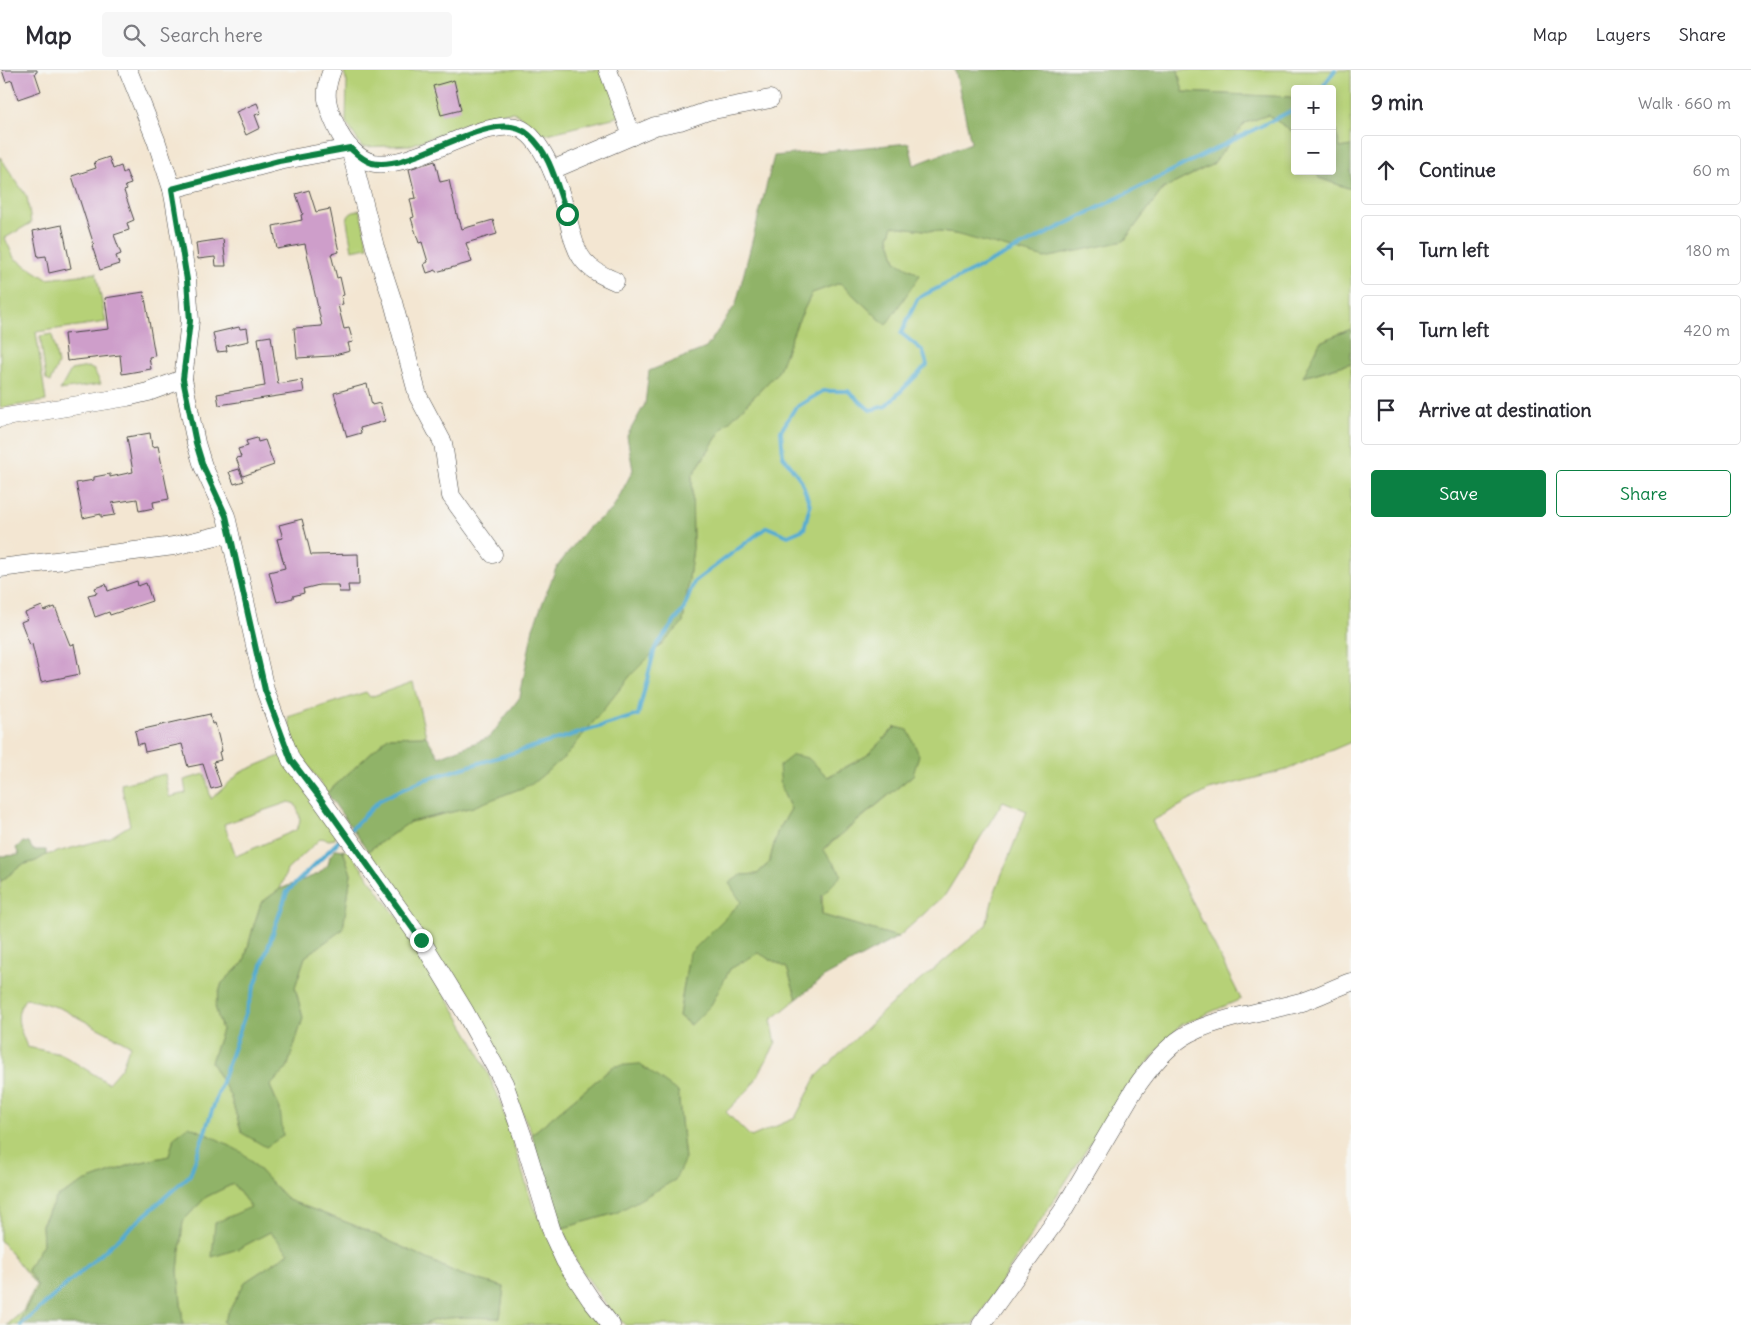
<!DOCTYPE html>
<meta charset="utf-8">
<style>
:root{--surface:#fff;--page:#f7f7f7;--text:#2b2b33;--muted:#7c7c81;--line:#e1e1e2;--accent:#0b8043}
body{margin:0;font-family:Delius,sans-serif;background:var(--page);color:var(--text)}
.controls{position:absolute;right:15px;top:15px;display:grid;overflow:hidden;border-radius:5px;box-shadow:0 2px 8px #0003}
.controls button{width:45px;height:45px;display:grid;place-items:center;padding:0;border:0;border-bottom:1px solid var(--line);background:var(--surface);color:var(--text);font:25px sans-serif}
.stop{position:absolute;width:15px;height:15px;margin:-11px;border:4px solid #0b8043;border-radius:50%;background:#fff}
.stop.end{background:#0b8043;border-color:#fff;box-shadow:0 1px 5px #0008}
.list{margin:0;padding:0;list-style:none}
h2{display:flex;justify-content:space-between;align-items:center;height:65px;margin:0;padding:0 20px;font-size:21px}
h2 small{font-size:16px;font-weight:400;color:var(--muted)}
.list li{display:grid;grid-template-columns:32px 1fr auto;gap:15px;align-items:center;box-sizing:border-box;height:70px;margin:0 10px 10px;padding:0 10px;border:1px solid var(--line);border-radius:5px}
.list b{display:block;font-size:19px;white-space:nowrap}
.list em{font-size:16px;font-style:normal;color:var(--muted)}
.actions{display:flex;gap:10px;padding:15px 20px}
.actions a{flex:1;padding:11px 0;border:1px solid var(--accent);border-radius:5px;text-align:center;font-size:18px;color:var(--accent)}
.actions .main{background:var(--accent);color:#fff}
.icon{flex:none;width:28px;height:28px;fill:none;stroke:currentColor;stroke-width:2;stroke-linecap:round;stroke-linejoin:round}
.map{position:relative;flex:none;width:1351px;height:1255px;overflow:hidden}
header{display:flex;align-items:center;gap:30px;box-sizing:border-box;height:70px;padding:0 25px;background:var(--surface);border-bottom:1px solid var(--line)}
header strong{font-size:24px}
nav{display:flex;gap:28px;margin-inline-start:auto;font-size:18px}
.search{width:350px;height:45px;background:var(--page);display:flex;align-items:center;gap:12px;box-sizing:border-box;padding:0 18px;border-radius:5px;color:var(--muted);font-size:19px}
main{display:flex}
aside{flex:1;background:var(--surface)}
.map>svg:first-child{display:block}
</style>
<header>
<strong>Map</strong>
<div class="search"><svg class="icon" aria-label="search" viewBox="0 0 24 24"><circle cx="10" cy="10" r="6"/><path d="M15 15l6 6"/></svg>Search here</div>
<nav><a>Map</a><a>Layers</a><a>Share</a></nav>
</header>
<main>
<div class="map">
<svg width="1351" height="1255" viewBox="0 0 1351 1255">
<rect width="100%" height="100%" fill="#f6f6f2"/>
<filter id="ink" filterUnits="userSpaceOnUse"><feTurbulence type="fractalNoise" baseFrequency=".02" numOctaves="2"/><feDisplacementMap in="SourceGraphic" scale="10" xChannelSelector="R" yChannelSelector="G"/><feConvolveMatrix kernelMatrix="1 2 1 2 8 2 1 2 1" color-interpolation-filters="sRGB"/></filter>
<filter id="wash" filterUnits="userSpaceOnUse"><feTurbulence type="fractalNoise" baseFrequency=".0096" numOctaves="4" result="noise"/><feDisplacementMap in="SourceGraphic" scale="20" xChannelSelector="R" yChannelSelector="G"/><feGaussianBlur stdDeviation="1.12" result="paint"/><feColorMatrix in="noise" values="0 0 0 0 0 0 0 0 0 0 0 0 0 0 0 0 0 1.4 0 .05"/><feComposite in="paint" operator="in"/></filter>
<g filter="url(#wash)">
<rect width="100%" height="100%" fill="#f3e6d2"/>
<!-- green -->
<g fill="#b6d177" stroke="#707e51" fill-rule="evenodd">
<polygon points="343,0 616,0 629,44 543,65 514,42 490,44 411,75 362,77 346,52 347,12"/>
<polygon points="1178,0 1351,0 1351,76 1340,79 1332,44 1332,19 1295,19 1295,29 1289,27 1182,22"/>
<path d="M 1268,45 L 1295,63 L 1295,101 L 1316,101 L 1319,108 L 1351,119 L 1351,259 L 1320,272 L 1304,307 L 1351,293 L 1351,672 L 1286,700 L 1209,720 L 1152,751 L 1241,929 L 1181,955 L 1167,970 L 1125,1020 L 973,1255 L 625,1255 L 613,1243 L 577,1194 L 563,1158 L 616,1143 L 685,1089 L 678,1022 L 614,996 L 532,1064 L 508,1012 L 368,781 L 410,752 L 473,737 L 631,605 L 683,553 L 693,478 L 692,406 L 722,359 L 778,302 L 797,254 L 812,223 L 840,213 L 885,254 L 896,191 L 889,167 L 893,156 L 955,164 L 1124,171 L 1163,119 L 1213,94 L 1245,53 ZM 895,657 L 913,705 L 823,780 L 822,845 L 898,867 L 945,825 L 1003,731 L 1027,741 L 994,824 L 986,856 L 889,936 L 817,1006 L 795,1048 L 751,1067 L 726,1042 L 752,1016 L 776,973 L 771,950 L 797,929 L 787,898 L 758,882 L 730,899 L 690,955 L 679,946 L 689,884 L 741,832 L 741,805 L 757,804 L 769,793 L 777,763 L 791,739 L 781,718 L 808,688 L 827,707 L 866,686 Z"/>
<polygon points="0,87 27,127 31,153 5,168 14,188 47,209 96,203 106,252 36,262 46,331 0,338"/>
<path d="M 360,140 L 368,177 L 352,180 L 347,151 C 348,143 353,142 360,140 Z"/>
<polygon points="52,264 58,294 50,312 46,309 40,266"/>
<polygon points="88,297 94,300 101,314 60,320 71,300"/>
<polygon points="413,612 426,666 388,667 327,723 294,675 288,647 366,622 370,627"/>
<path d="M 282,685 L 337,761 L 335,769 L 329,770 L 321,768 L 287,800 L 280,819 L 261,833 L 253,858 L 244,892 L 222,913 L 215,936 L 222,960 L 211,992 L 230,1025 L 242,1063 L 280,1039 L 270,1016 L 287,998 L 303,948 L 295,917 L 305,887 L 343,859 L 351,804 L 343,780 L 350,782 L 412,868 L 475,975 L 499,1028 L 533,1136 L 583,1237 L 601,1255 L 424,1255 C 437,1244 483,1248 500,1248 L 504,1217 L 459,1204 L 364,1159 L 288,1130 L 243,1083 L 174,1067 L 169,1086 L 133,1094 L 84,1112 L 56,1128 L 42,1154 L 43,1174 L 27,1200 L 38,1216 L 22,1246 L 20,1255 L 7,1255 L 23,1241 L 36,1215 L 0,1170 L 0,812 L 22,795 L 36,791 L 46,785 L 109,768 L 130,755 L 121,714 L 165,704 L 169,727 L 186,723 L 184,710 L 205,704 L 211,729 L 241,702 ZM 289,732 L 295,734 C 299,743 303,751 296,760 L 236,786 L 224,754 ZM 26,928 L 60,938 L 130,975 L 122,997 L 108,1013 L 61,984 L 27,977 C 20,958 12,946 26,928 Z"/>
<polygon points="233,1114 251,1137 238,1179 270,1162 289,1183 245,1212 223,1252 227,1255 183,1255 178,1201 183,1151 206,1127"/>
</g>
<!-- forest -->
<g fill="#90b368" stroke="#5e6f4a">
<polygon points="955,0 1178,0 1183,22 1290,27 1295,29 1295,63 1268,45 1245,53 1213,94 1163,119 1124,171 1045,188 955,164 893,156 889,167 896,191 920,205 886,255 840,213 812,223 797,254 778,302 722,359 692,406 693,478 683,553 631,605 567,685 532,714 473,737 410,752 368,781 327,723 388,667 426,666 439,687 490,667 520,627 533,558 556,498 587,458 612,440 633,400 627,366 645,334 649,301 706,278 736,234 774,86 909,73 914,95 971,73"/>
<polygon points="1332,44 1340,78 1351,76 1351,119 1319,108 1316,101 1332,101"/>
<polygon points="1351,259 1351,293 1303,307 1320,272"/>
<polygon points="896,657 908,660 919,685 913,705 823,779 842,805 821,826 822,845 898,867 824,907 797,929 787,898 758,883 730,899 711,935 691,955 679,946 689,884 741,832 729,813 741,805 757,804 769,793 777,763 791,739 781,718 779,696 793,685 808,688 828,707 866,686"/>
<polygon points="23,772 29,773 33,780 46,780 46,785 36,791 22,795 0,812 0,786 19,785 16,778"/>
<polygon points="336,779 343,780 351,804 343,859 305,887 295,917 303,948 287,998 270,1016 280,1039 283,1066 266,1077 242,1063 230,1025 211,992 222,960 215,936 222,913 244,892 253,858 261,833 280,819 318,804 328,795 330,786"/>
<polygon points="639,994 678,1022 685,1089 675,1110 616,1143 563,1158 543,1115 532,1064 614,996"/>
<path d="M 189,1056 L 219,1070 L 243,1083 L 288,1130 L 364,1159 L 459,1204 L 504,1217 L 500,1248 C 483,1248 437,1244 424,1255 L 227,1255 L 223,1252 L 245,1212 L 289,1183 L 270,1162 L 238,1179 L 212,1187 L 215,1153 L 251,1137 L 233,1114 L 206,1127 L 183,1151 L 178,1201 L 183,1255 L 20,1255 L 22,1246 L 38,1216 L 27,1200 L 43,1174 L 42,1155 L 56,1128 L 84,1112 L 133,1094 L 169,1086 L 174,1067 Z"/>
</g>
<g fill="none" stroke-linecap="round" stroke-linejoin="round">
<!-- stream -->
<g stroke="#54acd1" stroke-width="4">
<polyline points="1321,19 1335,0"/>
<polyline points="350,760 380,730 420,711 638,645 655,578 684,539 694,512 767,457 788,466 804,459 810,435 801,410 783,386 781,361 795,338 823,321 848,321 870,340 886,336 927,295 923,281 901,263 918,228 1295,39"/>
<polyline points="21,1255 190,1105 287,822 343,767"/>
</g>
</g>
<g id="blocks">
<!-- building -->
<g fill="#ce9eca">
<polygon points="2,0 37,0 37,2 35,3 41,21 18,29 12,10 6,12"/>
<polygon points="454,10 461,40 441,45 433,16"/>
<polygon points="257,33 261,43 255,45 260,58 246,65 236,42"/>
<polygon points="109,87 113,99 121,96 123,103 126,101 131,114 125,116 127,120 124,121 134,150 127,153 129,160 114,165 121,184 116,186 119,194 100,200 92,176 94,175 72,106 96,98 94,92"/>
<polygon points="435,91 440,112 449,110 458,149 459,149 462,159 493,150 497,164 466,173 472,192 436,202 436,200 427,203 424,194 428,192 422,172 419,173 411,148 414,147 410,129 416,128 409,99"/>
<polygon points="309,120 316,142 330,139 339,182 331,184 337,208 340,207 344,225 341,226 343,234 338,235 344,259 349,258 353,272 348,273 350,281 331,286 297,288 294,258 322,256 309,197 310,197 305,174 277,179 273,156 302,150 301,145 303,144 296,124"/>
<polygon points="62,155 71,198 49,203 46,186 38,187 33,161"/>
<polygon points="223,169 226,196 216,196 215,187 198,189 196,173"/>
<polygon points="144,222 155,286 149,287 151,299 122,304 120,285 67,291 64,264 109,259 105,228"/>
<polygon points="239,257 240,259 247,258 249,271 226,276 227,281 217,282 213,263"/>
<polygon points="271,266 278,314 302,310 304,322 219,335 217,324 265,316 258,268"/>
<polygon points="367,314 372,335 380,333 385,351 360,358 361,363 347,367 334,323"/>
<polygon points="150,363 152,377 158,376 169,429 153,432 154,438 139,441 137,429 112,433 115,445 101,447 101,444 83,448 76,413 94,410 94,407 110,404 110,407 133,402 127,367"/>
<polygon points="257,368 258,372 265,370 274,395 243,406 236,388 241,387 238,379 248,376 246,371"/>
<polygon points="239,399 244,411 234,414 229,402"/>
<polygon points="302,449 311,485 358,484 359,515 348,515 349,522 339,522 338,515 319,515 303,519 304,523 293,526 293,528 277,532 269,502 285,498 277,469 283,468 279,455"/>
<polygon points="137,511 138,516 146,513 152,531 110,545 109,542 95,547 88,525 97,523 95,518 106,514 108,521"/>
<polygon points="42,536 44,541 55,537 70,575 74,574 80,604 41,612 32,574 30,575 21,552 28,549 25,543"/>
<polygon points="210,644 212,654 215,653 222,681 219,682 221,690 213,692 221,716 211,719 203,694 188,697 182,674 145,682 143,673 138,675 135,661"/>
</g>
</g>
</g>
<g filter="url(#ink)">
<use href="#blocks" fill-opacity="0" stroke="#494744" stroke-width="1"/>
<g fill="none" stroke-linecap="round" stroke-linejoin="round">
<!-- minor casing -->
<g stroke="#494744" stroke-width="19">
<g id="minor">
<polyline points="128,0 156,70 172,119 175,135 187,210 190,251 183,309 196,373 203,396 226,446 265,620 280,661 291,690 320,728 421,870 465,942 504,1013 523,1067 553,1165 565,1191 591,1230 611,1255"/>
<path d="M 332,0 C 323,23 326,35 337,58 C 343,72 357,90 374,93 C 403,98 455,68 485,60 C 496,58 508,54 519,58 C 544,68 560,120 567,145 C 571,160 574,179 584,191 C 592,201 604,206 615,211"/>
<polyline points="608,0 632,66"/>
<polyline points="350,78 375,177 393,232 418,326 443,373 451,426 493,484"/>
<polyline points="552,100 655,56 680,51 708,41 770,29"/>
<polyline points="172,119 279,91 350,78"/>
<polyline points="0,348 127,327 148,322 183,309"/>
<polyline points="0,498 174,476 229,463"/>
<path d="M 981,1255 L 1062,1142 L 1134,1020 C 1147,1001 1163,980 1183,967 C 1213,948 1266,942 1301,932 C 1318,927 1334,918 1351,912"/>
</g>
</g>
<!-- minor -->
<use href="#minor" stroke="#fff" stroke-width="18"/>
</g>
</g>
<g fill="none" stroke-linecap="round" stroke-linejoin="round" filter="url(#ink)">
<!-- route -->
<path stroke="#0b8043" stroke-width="6" d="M 421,870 L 320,728 L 291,690 L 265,620 L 226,446 L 203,396 L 196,373 L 183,309 L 190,251 L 187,210 L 172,119 L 279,91 L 350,78 C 357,84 363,90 372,93 C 415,103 492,33 529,65 C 551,84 557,117 567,144"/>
</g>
</svg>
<div class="controls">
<button>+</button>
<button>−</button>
</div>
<div class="stop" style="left:567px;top:144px"></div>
<div class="stop end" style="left:421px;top:870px"></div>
</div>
<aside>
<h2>9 min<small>Walk · 660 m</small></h2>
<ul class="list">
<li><svg class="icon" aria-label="ahead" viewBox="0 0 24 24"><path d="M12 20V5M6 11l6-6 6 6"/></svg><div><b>Continue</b></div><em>60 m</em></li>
<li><svg class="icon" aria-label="left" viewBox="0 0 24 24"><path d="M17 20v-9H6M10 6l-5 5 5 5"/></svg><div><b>Turn left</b></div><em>180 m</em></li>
<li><svg class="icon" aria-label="left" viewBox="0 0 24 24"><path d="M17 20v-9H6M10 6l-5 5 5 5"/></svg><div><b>Turn left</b></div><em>420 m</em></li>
<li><svg class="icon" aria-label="arrive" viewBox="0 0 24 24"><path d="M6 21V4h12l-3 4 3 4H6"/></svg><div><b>Arrive at destination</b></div></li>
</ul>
<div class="actions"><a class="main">Save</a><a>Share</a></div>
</aside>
</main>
